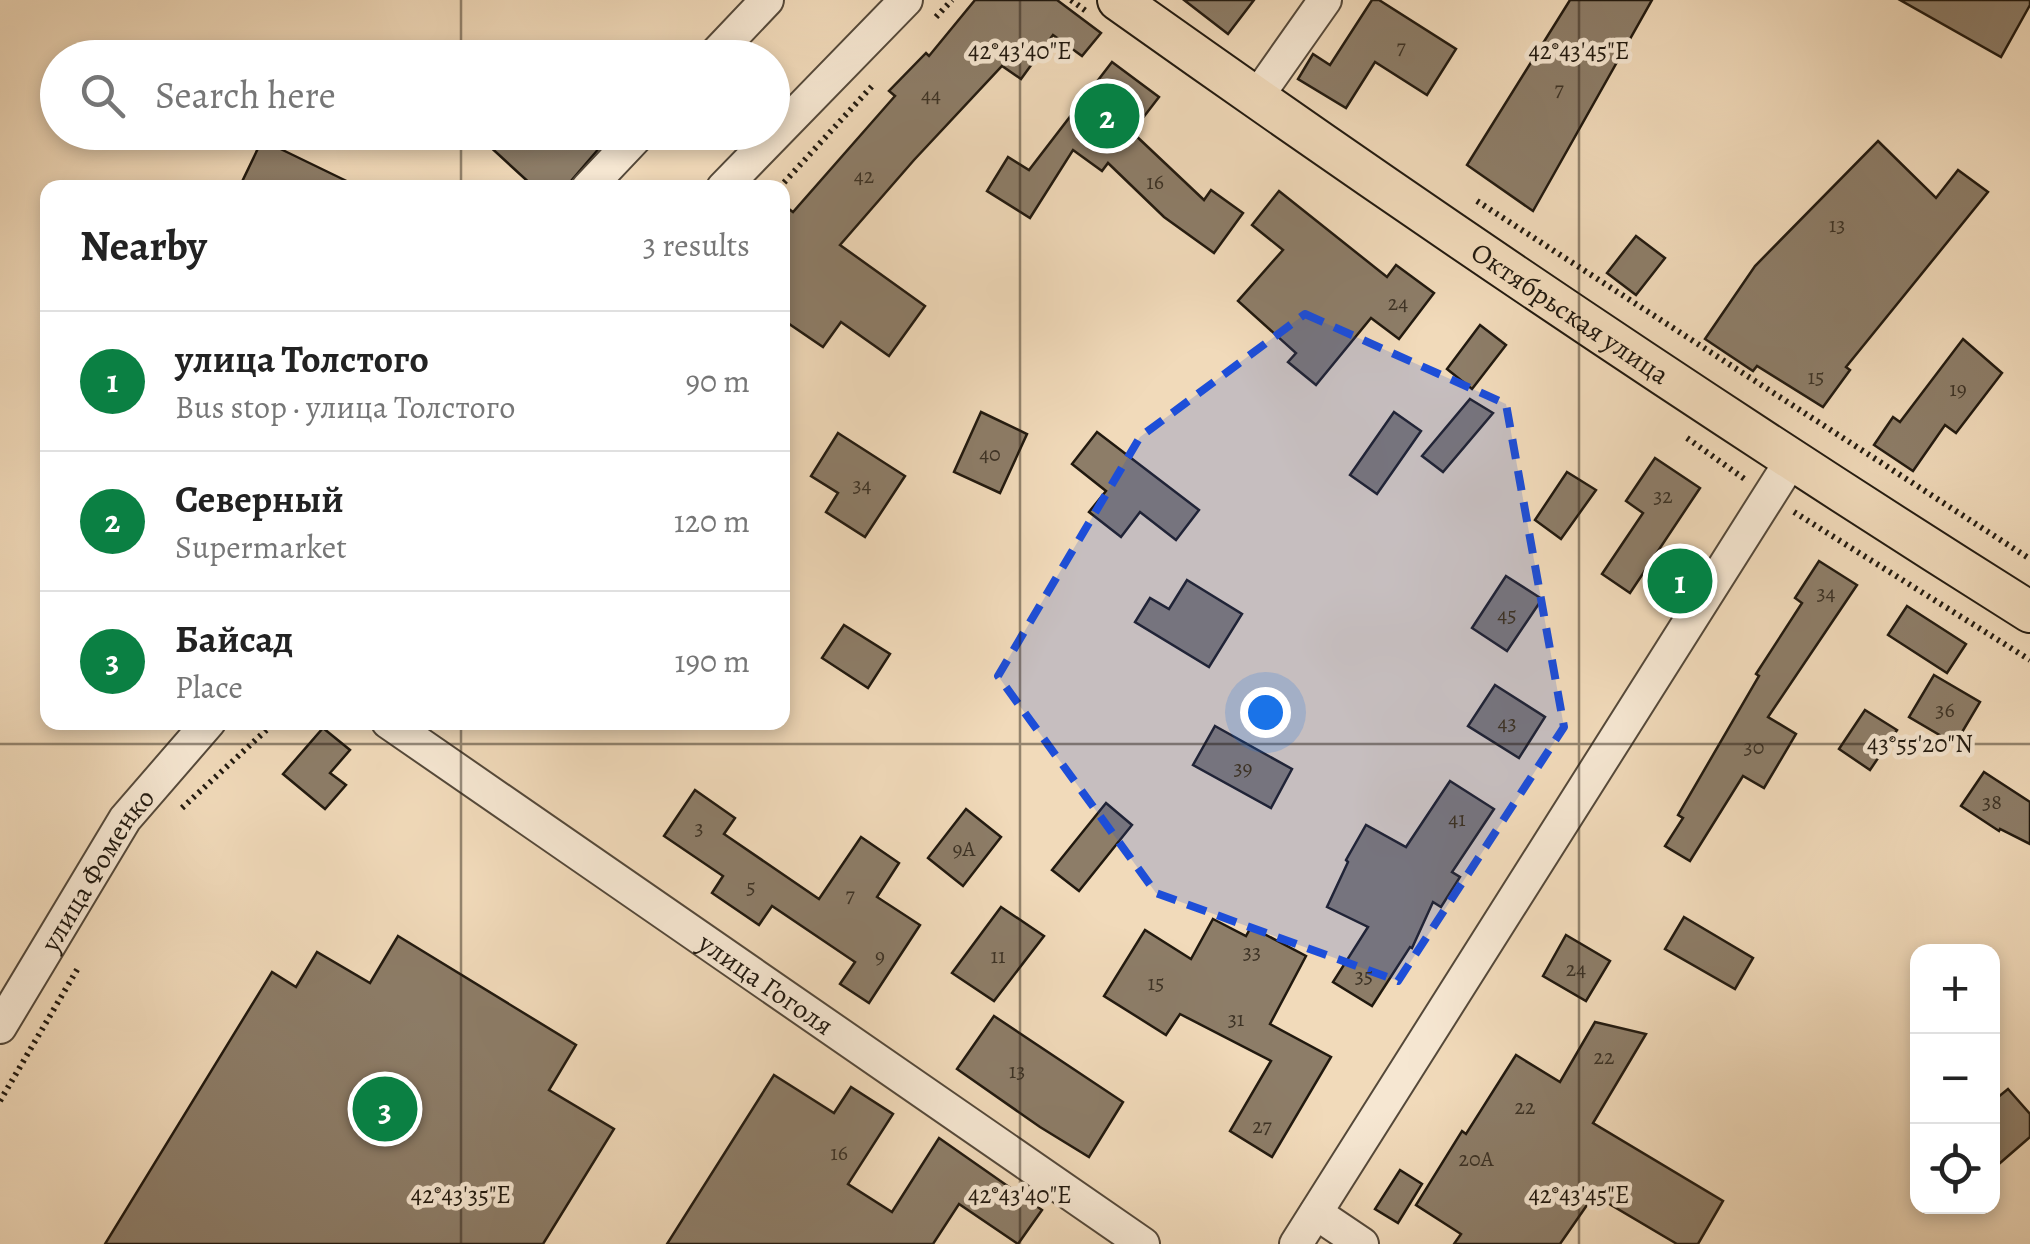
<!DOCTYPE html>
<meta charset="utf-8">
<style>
:root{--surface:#fff;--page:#f6f6f6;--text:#222;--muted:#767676;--line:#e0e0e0;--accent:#0b8043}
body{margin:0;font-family:Alegreya,serif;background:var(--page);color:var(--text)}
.controls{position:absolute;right:30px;bottom:30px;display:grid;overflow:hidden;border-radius:20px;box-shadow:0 5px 15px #0003}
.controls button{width:90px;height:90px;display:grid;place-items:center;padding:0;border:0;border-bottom:2px solid var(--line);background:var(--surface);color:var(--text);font:50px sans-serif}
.you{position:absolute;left:1265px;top:712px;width:35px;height:35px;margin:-25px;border:8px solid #fff;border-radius:50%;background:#1a73e8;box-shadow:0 0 0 15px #1a73e833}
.badge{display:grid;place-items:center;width:65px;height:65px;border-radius:50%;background:var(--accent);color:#fff;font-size:32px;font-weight:700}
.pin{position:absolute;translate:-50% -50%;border:5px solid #fff;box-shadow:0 2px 10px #0006}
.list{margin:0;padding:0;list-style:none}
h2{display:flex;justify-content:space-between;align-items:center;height:130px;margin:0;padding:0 40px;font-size:42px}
h2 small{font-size:32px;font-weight:400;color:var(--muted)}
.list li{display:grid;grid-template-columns:65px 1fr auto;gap:30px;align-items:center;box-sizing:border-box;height:140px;padding:0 40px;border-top:2px solid var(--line)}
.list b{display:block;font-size:38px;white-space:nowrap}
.list p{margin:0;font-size:32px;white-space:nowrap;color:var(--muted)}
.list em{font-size:32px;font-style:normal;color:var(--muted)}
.icon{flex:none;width:55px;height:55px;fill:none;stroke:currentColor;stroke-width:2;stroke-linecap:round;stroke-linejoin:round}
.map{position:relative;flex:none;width:2030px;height:1244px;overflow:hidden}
.search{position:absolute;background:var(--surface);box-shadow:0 5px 15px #0003;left:40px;top:40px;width:750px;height:110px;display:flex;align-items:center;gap:25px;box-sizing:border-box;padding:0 35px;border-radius:55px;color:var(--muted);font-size:38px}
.panel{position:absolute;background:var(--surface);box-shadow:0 5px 15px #0003;left:40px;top:180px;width:750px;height:550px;border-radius:20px}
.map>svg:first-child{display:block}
</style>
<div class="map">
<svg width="2030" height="1244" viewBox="0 0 2030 1244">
<rect width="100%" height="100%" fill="#f1daba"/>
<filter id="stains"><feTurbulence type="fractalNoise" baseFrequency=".002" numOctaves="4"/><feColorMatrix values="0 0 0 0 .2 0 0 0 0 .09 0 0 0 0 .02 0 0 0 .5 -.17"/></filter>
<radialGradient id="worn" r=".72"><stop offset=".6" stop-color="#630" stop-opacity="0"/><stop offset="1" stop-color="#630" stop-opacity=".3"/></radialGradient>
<!-- building -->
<g fill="#8d7d68" stroke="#21190f" stroke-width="2.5">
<polygon points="975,0 1057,0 1101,33 1082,56 1053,35 1021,79 1002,66 914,160 840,245 925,306 889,356 841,322 823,347 782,319 782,204 793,212 895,96 889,91 926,53 929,56"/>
<polygon points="1184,0 1254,0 1228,34"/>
<polygon points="1372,0 1379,0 1456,49 1427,95 1375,62 1346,108 1298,79 1313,54 1330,65"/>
<polygon points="1570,0 1652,0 1533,211 1467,165"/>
<polygon points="1900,0 2030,0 2030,5 2001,57"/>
<polygon points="1112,62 1159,97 1132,132 1204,200 1211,190 1243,213 1214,253 1164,217 1108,163 1102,171 1073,150 1030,218 987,191 1008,157 1029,170"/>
<polygon points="474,132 613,132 565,188 535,188"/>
<polygon points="262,140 361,188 239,188"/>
<polygon points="1878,141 1936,198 1958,170 1988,192 1846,367 1850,370 1823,407 1757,366 1753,371 1705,339 1755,266"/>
<polygon points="1279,191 1387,277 1396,265 1434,293 1399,339 1371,318 1316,385 1288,362 1296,353 1238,301 1283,250 1252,225"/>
<polygon points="1636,236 1665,258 1636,295 1607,273"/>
<polygon points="1480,325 1506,345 1472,389 1447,369"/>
<polygon points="1963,339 2002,373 1956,433 1945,425 1913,471 1874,445 1893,417 1900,422"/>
<polygon points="1470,399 1493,413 1443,472 1422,456"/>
<polygon points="981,412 1027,434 1000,493 954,472"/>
<polygon points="1394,412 1421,431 1377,494 1350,475"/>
<polygon points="1097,432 1199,510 1176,540 1140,512 1121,537 1089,512 1106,491 1072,464"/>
<polygon points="838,433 905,476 865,537 826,512 838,493 811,476"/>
<polygon points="1655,458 1700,488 1630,593 1602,574 1643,513 1626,501"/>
<polygon points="1567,472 1596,490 1561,539 1535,520"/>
<polygon points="1819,561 1857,585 1768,717 1796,734 1764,788 1743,776 1690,861 1665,846 1683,818 1678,815 1759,676 1756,674 1802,603 1795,598"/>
<polygon points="1506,576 1542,599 1507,651 1472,628"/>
<polygon points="1187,580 1242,614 1209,667 1135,622 1150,598 1169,609"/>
<polygon points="1907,606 1966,644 1947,673 1888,635"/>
<polygon points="844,625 890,654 868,688 822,658"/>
<polygon points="1934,675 1980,702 1955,744 1909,717"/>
<polygon points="1495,685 1545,717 1519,758 1468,726"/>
<polygon points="1865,710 1897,730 1870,770 1839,749"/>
<polygon points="1215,726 1292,769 1271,808 1193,765"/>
<polygon points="323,728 350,750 330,773 346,785 325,809 283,774"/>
<polygon points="1984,772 2030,802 2030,844 2000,829 1999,831 1961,806"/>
<polygon points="1450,781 1494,809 1452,872 1460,877 1441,907 1433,902 1412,948 1410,947 1372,1006 1333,982 1368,927 1327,907 1348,862 1346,860 1366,825 1406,847"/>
<polygon points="695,790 735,818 724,834 819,899 861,837 899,863 877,897 920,925 869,1003 840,984 855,962 772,906 759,925 712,893 723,876 664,836"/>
<polygon points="1106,803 1132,825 1079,891 1052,870"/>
<polygon points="966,809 1001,837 963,886 928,858"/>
<polygon points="1001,907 1044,936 994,1001 952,973"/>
<polygon points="1684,917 1753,958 1735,989 1665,949"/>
<polygon points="1213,919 1246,936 1251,927 1306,956 1270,1024 1331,1057 1272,1157 1230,1131 1271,1061 1180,1014 1166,1035 1104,996 1145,930 1191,959"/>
<polygon points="1566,935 1610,961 1586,1001 1543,976"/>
<polygon points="398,936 576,1045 549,1090 614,1129 543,1244 105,1244 272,972 296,987 317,952 370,983"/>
<polygon points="994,1016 1123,1102 1089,1157 1040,1127 957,1069"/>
<polygon points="1595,1022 1646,1034 1593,1123 1723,1201 1698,1244 1677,1244 1594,1195 1560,1244 1454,1244 1461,1234 1416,1205 1462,1131 1466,1134 1516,1055 1560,1082"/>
<polygon points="774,1075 834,1113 851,1087 893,1114 848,1184 892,1212 939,1138 1042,1210 1018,1244 959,1204 933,1244 667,1244"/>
<polygon points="2008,1089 2030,1114 2030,1137 1992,1170 1992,1102"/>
<polygon points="1400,1170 1422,1184 1398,1223 1375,1209"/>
</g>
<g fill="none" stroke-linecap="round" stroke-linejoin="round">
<!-- minor casing -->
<g stroke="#55493a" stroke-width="36">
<g id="minor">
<polyline points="712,58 767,0"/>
<polyline points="1256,98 1325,0"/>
<polyline points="588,188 641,132"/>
<polyline points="723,188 906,0"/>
<path id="s1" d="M 388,722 L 1143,1244"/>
<path id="s2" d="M 0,1027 L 125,819 L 209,722"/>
<polyline points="1316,1213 1362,1244"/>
<polyline points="1296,1244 1791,461"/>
</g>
</g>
<!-- major casing -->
<g stroke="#21190f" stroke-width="44">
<g id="major">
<path id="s3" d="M 1118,0 C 1416,212 1720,417 2030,612"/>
</g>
</g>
<!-- path -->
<g stroke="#21190f" stroke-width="6" stroke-dasharray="2.5 5" stroke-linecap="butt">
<polyline points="1071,0 1086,11"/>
<polyline points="936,17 952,0"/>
<polyline points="779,188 873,85"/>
<polyline points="1477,201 2030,559"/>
<polyline points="1687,438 1746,480"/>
<polyline points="1794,512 2030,660"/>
<polyline points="182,808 275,722"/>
<polyline points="0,1101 78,968"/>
</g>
<!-- minor -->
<use href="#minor" stroke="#f6e7d2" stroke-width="32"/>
<!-- major -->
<use href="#major" stroke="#f1daba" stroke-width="40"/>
</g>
<!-- marked area -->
<path fill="#1d4ed8" fill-opacity="0.2" stroke="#1d4ed8" stroke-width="8" stroke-dasharray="20 12" stroke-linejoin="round" d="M 1305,314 L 1506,404 L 1564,727 L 1398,981 L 1156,893 L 998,676 L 1140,437 Z"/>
<!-- ticks -->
<path fill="none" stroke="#21190f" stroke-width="2.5" stroke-opacity="0.45" d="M 461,0 L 461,58M 1020,0 L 1020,1244M 1579,0 L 1579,1244M 461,132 L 461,188M 461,722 L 461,1244M 0,744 L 2030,744"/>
<g text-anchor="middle" stroke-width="9" stroke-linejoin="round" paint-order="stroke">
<!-- number labels -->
<g font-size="22" fill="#3c3225">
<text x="1401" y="54">7</text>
<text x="1559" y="96">7</text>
<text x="931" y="102">44</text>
<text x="864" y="183">42</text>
<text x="1155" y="189">16</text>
<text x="1837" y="232">13</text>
<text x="1398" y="310">24</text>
<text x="1816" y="384">15</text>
<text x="1958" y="396">19</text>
<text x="990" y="461">40</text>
<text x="862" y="492">34</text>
<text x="1663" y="503">32</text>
<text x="1826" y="600">34</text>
<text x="1507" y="622">45</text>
<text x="1945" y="717">36</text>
<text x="1507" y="730">43</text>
<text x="1754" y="754">30</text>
<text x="1243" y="775">39</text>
<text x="1992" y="809">38</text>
<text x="1457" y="826">41</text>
<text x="699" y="835">3</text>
<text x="964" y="856">9А</text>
<text x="751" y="894">5</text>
<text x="850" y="902">7</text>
<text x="1252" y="959">33</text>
<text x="880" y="963">9</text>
<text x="998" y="963">11</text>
<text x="1576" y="976">24</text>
<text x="1364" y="983">35</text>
<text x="1156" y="990">15</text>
<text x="1236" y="1026">31</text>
<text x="1604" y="1064">22</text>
<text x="1017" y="1078">13</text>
<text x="1525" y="1114">22</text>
<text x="1262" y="1133">27</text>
<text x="839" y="1160">16</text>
<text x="1476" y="1166">20А</text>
</g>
<!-- street labels -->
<g font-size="28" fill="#21190f" stroke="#f6e7d2">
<text dy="10" stroke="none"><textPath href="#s3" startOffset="550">Октябрьская улица</textPath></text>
<text dy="10" stroke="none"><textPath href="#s2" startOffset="185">улица Фоменко</textPath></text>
<text dy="10" stroke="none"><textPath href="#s1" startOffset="460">улица Гоголя</textPath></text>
</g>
</g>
<g font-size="25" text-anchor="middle" fill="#21190f" stroke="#f6e7d2" stroke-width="9" stroke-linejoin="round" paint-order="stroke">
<text x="1020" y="59">42°43'40"E</text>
<text x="1579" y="59">42°43'45"E</text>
<text x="1920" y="752">43°55'20"N</text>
<text x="461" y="1203">42°43'35"E</text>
<text x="1020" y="1203">42°43'40"E</text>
<text x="1579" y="1203">42°43'45"E</text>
</g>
<rect width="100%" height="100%" filter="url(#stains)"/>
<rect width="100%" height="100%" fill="url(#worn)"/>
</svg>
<div class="controls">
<button>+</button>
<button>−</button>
<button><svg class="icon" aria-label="locate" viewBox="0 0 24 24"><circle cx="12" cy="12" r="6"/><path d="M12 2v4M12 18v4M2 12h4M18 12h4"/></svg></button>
</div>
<div class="you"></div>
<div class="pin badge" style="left:1680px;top:581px">1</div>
<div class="pin badge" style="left:1107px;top:116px">2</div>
<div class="pin badge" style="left:385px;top:1109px">3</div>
<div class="search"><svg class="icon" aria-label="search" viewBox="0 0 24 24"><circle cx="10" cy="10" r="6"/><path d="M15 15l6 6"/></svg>Search here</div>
<section class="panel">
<h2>Nearby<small>3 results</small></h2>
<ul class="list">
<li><span class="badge">1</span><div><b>улица Толстого</b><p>Bus stop · улица Толстого</p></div><em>90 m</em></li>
<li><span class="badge">2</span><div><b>Северный</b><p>Supermarket</p></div><em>120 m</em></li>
<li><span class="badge">3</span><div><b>Байсад</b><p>Place</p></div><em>190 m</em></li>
</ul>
</section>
</div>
